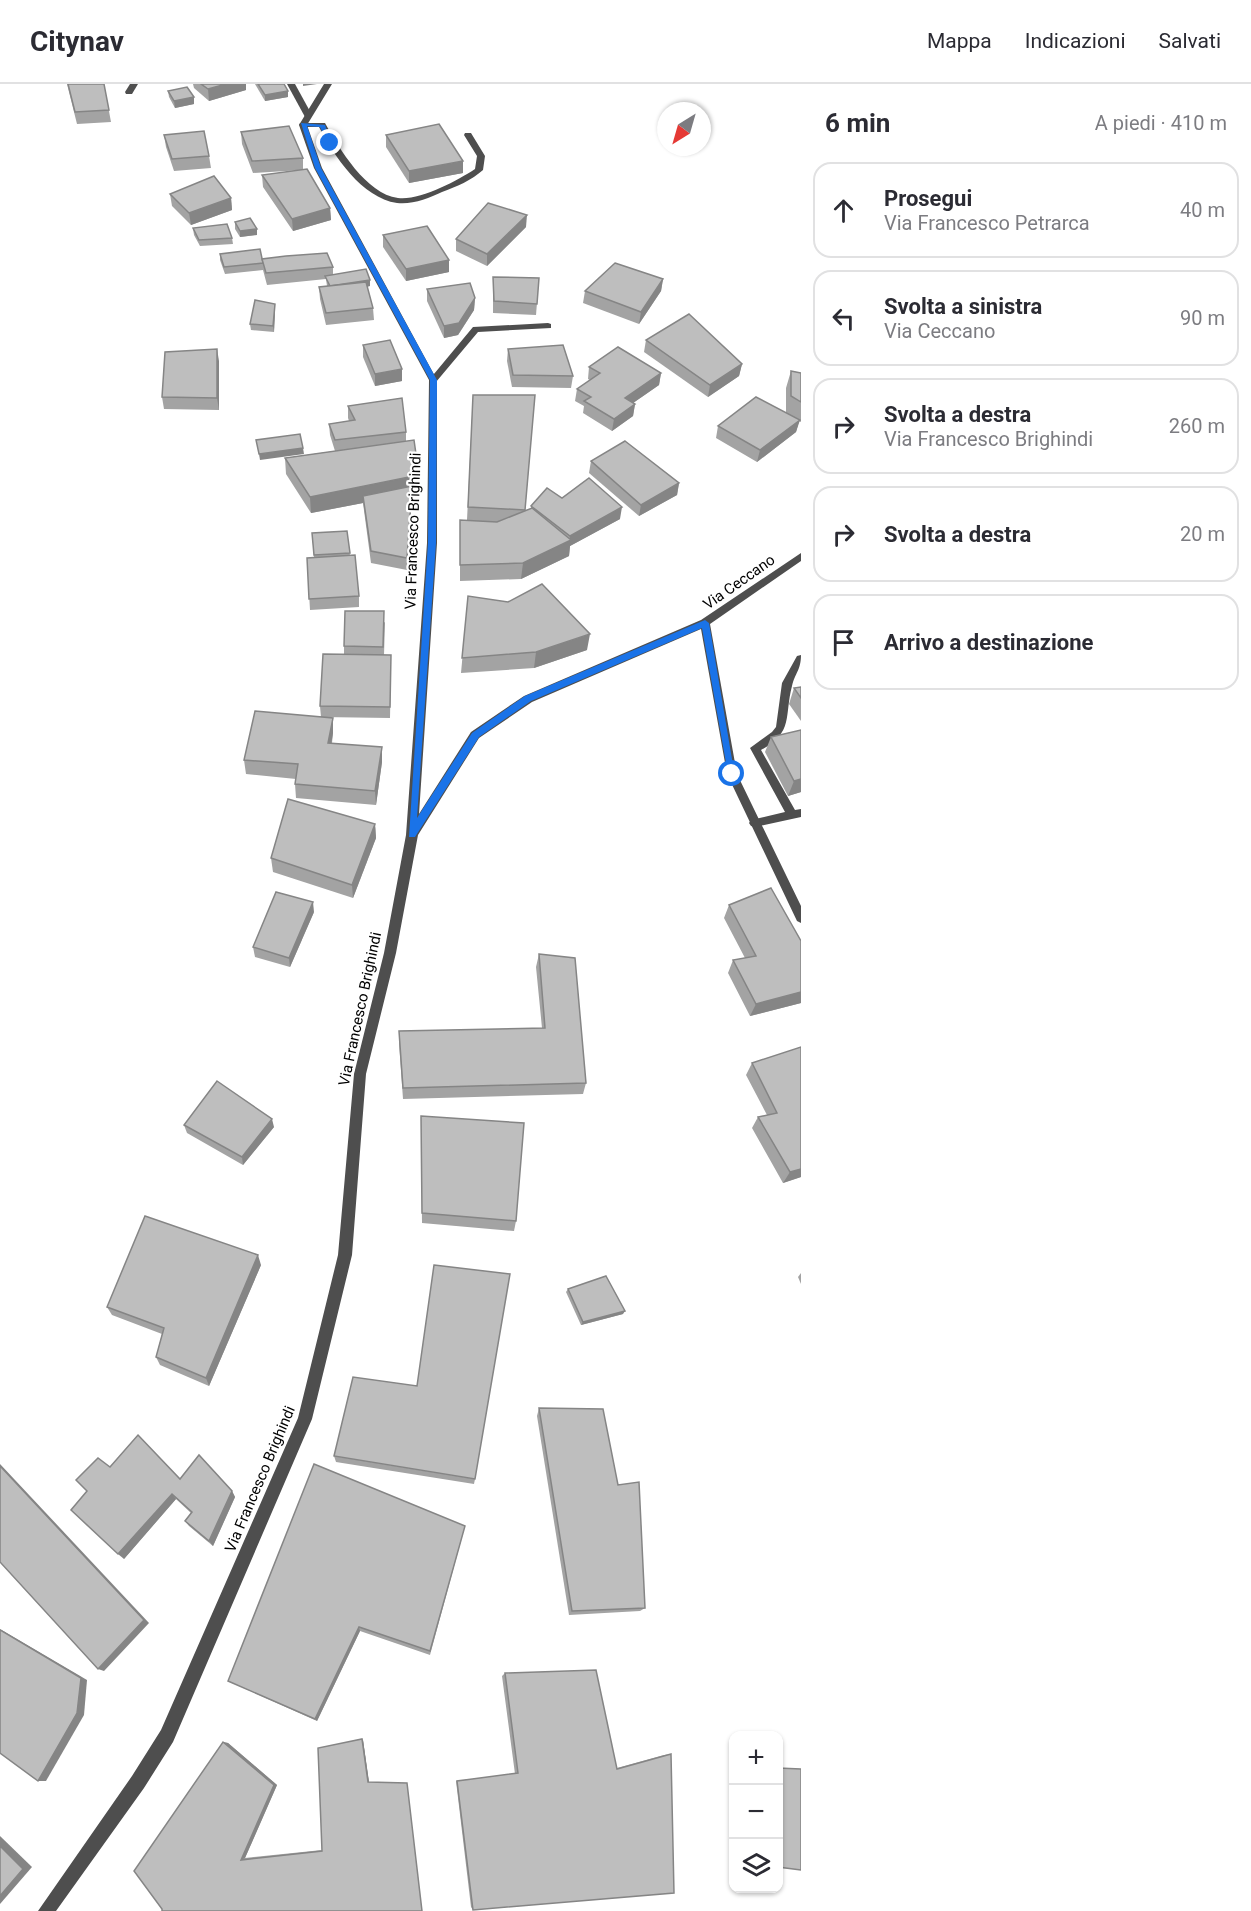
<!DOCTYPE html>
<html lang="it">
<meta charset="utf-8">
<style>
:root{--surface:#fff;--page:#f7f7f7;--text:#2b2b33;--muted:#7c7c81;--line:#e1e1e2}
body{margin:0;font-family:Roboto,sans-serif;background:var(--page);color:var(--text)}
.controls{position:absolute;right:18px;bottom:18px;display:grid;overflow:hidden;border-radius:12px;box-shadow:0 2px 4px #0004}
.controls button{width:54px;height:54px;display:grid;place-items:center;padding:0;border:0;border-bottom:2px solid var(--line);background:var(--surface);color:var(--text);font:30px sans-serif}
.compass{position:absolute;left:657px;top:18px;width:54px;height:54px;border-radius:50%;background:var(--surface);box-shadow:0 2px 4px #0004;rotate:217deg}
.stop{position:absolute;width:18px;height:18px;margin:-14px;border:4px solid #1a73e8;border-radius:50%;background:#fff}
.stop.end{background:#1a73e8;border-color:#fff;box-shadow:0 2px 6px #0008}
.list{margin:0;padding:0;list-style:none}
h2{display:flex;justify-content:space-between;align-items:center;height:78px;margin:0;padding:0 24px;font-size:26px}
h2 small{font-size:20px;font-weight:400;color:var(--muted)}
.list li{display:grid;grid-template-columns:39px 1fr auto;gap:18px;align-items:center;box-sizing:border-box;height:96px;margin:0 12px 12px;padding:0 12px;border:2px solid var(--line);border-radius:18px}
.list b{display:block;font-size:22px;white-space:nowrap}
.list p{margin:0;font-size:20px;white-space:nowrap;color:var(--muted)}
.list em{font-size:20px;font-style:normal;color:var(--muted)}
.icon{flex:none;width:33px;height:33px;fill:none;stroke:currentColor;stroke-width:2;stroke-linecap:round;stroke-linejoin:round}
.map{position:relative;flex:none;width:801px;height:1827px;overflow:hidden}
header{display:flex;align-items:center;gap:36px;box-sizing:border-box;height:84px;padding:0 30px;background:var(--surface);border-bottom:2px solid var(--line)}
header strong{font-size:28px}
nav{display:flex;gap:33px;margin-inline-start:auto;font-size:21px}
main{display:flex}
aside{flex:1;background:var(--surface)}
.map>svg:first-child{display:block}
</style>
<header>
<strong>Citynav</strong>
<nav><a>Mappa</a><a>Indicazioni</a><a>Salvati</a></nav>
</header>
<main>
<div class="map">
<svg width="801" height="1827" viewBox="0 0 801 1827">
<rect width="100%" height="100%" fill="#fff"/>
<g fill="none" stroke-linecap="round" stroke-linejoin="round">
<!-- lane -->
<g fill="#4e4e4e" fill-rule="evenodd">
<polygon points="130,0 138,0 132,10 126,10 125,8"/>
<polygon points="287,0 295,0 312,31 311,33 305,33"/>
<path d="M 300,39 L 325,39 C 339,64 366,110 398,114 C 419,117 457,97 475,85 L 477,72 L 464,51 L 465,49 L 471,49 L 485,72 L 483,86 C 472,96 456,103 442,108 C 429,114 412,121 397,119 C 362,114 334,72 319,43 L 303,43 L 299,41 Z"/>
<polygon points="548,239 551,240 551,244 478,248 436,298 430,298 429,296 473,243"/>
<path d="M 801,571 C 801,586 795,589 792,602 C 784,633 794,648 761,666 L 795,726 L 801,725 L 801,733 L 755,743 L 751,742 L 749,739 L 751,736 L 785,728 L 750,664 L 772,648 L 776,643 L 782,599 L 797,572 Z"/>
</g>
<!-- street -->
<polygon fill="#4e4e4e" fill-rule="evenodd" points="324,0 332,0 307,41 322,84 437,296 437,459 419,730 471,648 524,612 701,536 801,469 801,477 710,540 737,690 801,822 801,839 797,837 727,690 701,545 532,618 479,654 418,751 396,869 366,990 352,1171 312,1335 173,1658 144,1704 56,1827 38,1827 132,1692 161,1646 298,1334 338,1171 354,990 384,869 406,751 427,459 429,296 314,84 299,41"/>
</g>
<!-- wall -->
<g fill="#a3a3a3">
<polygon points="67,0 104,0 111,38 77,40"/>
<polygon points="193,0 246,0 246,6 209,17 194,4"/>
<polygon points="255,0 284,0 288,7 288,13 265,17"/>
<polygon points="168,7 194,13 194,20 175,24 169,13"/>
<polygon points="241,48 303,74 303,86 330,124 331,136 293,147 263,103 262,91 302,86 253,89 242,60"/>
<polygon points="164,51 209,72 211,84 174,87 166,63"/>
<polygon points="386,51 463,89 409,99 386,63"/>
<polygon points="170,110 231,114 232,126 191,141 172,122"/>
<polygon points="235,138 257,145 257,151 240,153 235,145"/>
<polygon points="526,143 487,182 456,167 456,155"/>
<polygon points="193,144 232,154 233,160 200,162 194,151"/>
<polygon points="383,151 449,176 449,188 406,197 383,163"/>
<polygon points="220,170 333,183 333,190 370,196 370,202 367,203 373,224 374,236 326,241 320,215 319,203 327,202 326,195 267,201 263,186 225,190 220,176"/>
<polygon points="493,193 539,194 536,231 493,229"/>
<polygon points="663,195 661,207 639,240 583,219 585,207"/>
<polygon points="427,205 475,214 474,226 458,251 444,254 427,217"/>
<polygon points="275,220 275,226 274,248 251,246 250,240"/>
<polygon points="646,256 742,280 739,292 708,313 644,268"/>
<polygon points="363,261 402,297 375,302 363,273"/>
<polygon points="508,265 573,292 571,304 512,303 507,277"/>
<polygon points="219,277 219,326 164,325 162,313"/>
<polygon points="589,283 661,289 659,301 633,319 635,320 633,332 612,347 583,329 584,322 575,317 577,305 590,296 588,295"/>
<polygon points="791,287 801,289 801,338 799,337 796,348 757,378 716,354 718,342 786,329 786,304"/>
<polygon points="473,311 535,311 525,427 531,425 531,422 562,414 620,435 570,462 569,472 521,495 460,497 460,436 467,436"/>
<polygon points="348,322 406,348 406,357 419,407 412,409 407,486 371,479 363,419 311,429 286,390 285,374 335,367 330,351 329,340 349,337 348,334"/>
<polygon points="591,377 679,399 677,411 639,432 589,389"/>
<polygon points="347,447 350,472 359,512 359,523 310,526 307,474 314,474 312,449"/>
<polygon points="468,512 587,566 534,584 461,589"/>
<polygon points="385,538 384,571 391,582 390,634 321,633 333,634 333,649 332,659 382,678 376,721 296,714 295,700 296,695 246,690 244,676 321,633 320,622 344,570 344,562"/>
<polygon points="801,603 801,637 789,620 794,604"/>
<polygon points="801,646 801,708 788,712 765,668 771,653"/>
<polygon points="375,740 376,754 353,814 273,788 271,774"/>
<polygon points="729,821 801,857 801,919 750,932 728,889 733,876 745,874 724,834"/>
<polygon points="314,828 290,883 255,873 253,863"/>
<polygon points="539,870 586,999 583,1010 403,1015 399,959 399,947 542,944 536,883"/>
<polygon points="801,963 801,1093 783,1099 752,1044 758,1033 767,1031 746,991 752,979"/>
<polygon points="421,1032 516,1137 514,1147 422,1139"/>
<polygon points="184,1041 274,1043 243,1081 187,1049"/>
<polygon points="261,1181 209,1302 160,1281 156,1273 162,1250 112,1231 107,1223"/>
<polygon points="801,1189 801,1200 798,1193"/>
<polygon points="568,1205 623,1230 581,1241 566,1208"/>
<polygon points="539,1324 618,1401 645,1524 640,1527 569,1531 537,1332"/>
<polygon points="334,1372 475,1395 474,1400 336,1378"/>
<polygon points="110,1383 180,1395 232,1407 235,1413 213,1462 189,1442 185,1437 191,1429 176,1415 124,1475"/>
<polygon points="465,1442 430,1571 360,1547 317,1637 228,1597"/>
<polygon points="505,1589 617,1684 664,1671 671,1670 473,1826 471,1823 456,1697 515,1690 502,1592"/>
<polygon points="362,1655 363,1656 369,1698 422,1827 162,1827 223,1658 228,1659 277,1701 245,1774 322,1766"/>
</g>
<!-- shaded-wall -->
<g fill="#858585">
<polygon points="226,0 246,0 246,6 209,17 208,5"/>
<polygon points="303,0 317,0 303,2"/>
<polygon points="288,7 288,13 265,17 265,11"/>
<polygon points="194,13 194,20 175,24 174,17"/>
<polygon points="463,77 463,89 409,99 409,87"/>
<polygon points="231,114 232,126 191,141 189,129"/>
<polygon points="330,124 331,136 293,147 292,135"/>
<polygon points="527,131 526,143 487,182 487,170"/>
<polygon points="257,145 257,151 240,153 240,147"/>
<polygon points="449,176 449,188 406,197 406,185"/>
<polygon points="663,195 661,207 639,240 641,228"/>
<polygon points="370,196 370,202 330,208 330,202"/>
<polygon points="475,214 474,226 458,251 444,254 444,242"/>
<polygon points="275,220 275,226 274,248 273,242"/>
<polygon points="217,265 219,277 219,326 217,314"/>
<polygon points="742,280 739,292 708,313 710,301"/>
<polygon points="402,285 402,297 375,302 375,290"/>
<polygon points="661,289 659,301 623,326 625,314"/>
<polygon points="635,320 633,332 612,347 614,335"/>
<polygon points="800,336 796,348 757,378 760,366"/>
<polygon points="303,364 304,370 260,376 259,370"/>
<polygon points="419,391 419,407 412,409 407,486 407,474 363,412 363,419 311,429 310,413"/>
<polygon points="679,399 677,411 639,432 641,421"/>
<polygon points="622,423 620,435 570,462 569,472 521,495 523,479 569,457 570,452"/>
<polygon points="590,550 587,566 534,584 536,568"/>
<polygon points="333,634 333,649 329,673 328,659"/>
<polygon points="382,663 382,678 376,721 375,707"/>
<polygon points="801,695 801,708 788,712 794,697"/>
<polygon points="375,740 376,754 353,814 352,801"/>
<polygon points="313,818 314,828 290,883 289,874"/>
<polygon points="801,908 801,919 750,932 756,920"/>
<polygon points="272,1035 274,1043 243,1081 242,1073"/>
<polygon points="801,1085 801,1093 783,1099 790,1088"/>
<polygon points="258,1171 261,1181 209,1302 206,1294"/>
<polygon points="625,1227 623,1230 581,1241 583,1238"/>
<polygon points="0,1380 149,1539 104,1587 98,1585 0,1382"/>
<polygon points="232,1407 235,1413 213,1462 209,1457"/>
<polygon points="172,1410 176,1415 124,1475 118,1470"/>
<polygon points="359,1543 360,1547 317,1637 315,1635"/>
<polygon points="0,1545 87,1596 84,1631 46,1697 38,1697"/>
<polygon points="362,1655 363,1656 369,1698 368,1698"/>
<polygon points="223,1658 228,1659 277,1701 245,1774 241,1776"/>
<polygon points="0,1752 32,1783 0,1820"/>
</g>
<!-- building -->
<g fill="#bebebe" stroke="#858585" stroke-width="1.5">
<polygon points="68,0 104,0 109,26 75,28"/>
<polygon points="201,0 226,0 208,5"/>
<polygon points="258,0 284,0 288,7 265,11"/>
<polygon points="187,3 194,13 174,17 168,7"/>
<polygon points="439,40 463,77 409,87 386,51"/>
<polygon points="289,42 303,74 252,77 241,48"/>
<polygon points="204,47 209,72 172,75 164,51"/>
<polygon points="307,85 330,124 292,135 262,91"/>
<polygon points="214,92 231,114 189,129 170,110"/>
<polygon points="488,119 527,131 487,170 456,155"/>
<polygon points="250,134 257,145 240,147 235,138"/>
<polygon points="227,140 232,154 199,156 193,144"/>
<polygon points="427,142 449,176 406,185 383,151"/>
<polygon points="260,165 263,179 224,183 220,170"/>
<polygon points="327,169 333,183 266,189 262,175 286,172"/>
<polygon points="615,179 663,195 641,228 585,207"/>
<polygon points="366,185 370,196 330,202 325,192"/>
<polygon points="493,193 539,194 537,220 494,217"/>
<polygon points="366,198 373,224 326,229 319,203"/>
<polygon points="470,199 475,214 459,239 444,242 427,205"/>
<polygon points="255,216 275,220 273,242 250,240"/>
<polygon points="689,230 742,280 710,301 646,256"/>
<polygon points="390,256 402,285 375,290 363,261"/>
<polygon points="563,261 573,292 513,291 508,265"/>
<polygon points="618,263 661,289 625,314 635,320 614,335 584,317 591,313 577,305 600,289 589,283"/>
<polygon points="217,265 217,314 162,313 165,268"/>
<polygon points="791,287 801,289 801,318 791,312"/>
<polygon points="473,311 535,311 525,426 468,423"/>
<polygon points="756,313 800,336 760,366 718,342"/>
<polygon points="402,314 406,348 335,356 329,340 355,336 348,322"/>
<polygon points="300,350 303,364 259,370 256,356"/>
<polygon points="414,356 419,391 310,413 285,374"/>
<polygon points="625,357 679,399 641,421 591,377"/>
<polygon points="589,394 622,423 570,452 531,422 547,404 562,414"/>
<polygon points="412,402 407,474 371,467 363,412"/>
<polygon points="532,424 571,456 523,479 460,481 460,436 497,438"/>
<polygon points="347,447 350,469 314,471 312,449"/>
<polygon points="355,471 359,512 309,515 307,474"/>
<polygon points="542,500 590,550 536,568 462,574 468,512 508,518"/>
<polygon points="345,527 384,527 383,563 344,562"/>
<polygon points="323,570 391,571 390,623 320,622"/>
<polygon points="801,603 801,614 794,604"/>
<polygon points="255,627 333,634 328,659 382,663 375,707 295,700 298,680 244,676"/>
<polygon points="801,646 801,695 794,697 771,653"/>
<polygon points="288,715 375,740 352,801 271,774"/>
<polygon points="771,804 801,857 801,908 756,920 733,876 756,872 729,821"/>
<polygon points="276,808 313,818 289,874 253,863"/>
<polygon points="539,870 575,874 586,999 403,1004 399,947 545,944"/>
<polygon points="801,963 801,1085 790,1088 758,1033 777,1029 752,979"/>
<polygon points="217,997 272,1035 242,1073 184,1041"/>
<polygon points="421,1032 524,1039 516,1137 422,1129"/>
<polygon points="145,1132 258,1171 206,1294 156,1273 164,1244 107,1223"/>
<polygon points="434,1181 510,1190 475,1395 334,1372 353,1293 417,1302"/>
<polygon points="606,1192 625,1227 583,1238 568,1205"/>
<polygon points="539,1324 603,1325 618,1401 639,1398 645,1524 572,1527"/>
<polygon points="138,1351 180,1395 199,1371 232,1407 209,1457 185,1437 192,1428 172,1410 118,1470 71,1426 87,1407 76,1396 98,1374 110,1383"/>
<polygon points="314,1380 465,1442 430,1567 359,1543 315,1635 228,1597"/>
<polygon points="0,1382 144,1536 98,1585 0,1478"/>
<polygon points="0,1546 81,1594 77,1629 38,1697 0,1669"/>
<polygon points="596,1586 617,1685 671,1670 674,1809 473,1826 457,1697 518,1689 505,1589"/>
<polygon points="362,1655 368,1698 407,1699 422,1827 162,1827 162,1825 134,1787 223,1658 274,1701 241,1776 322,1767 318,1664"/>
<polygon points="778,1684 801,1685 801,1786 778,1783"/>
<polygon points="0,1762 23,1785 0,1812"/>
</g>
<!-- route -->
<polygon fill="#1a73e8" points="301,39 325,41 332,60 328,60 320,43 307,42 321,84 437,296 436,459 417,734 472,649 525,612 705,536 709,539 735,693 728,690 702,544 531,617 479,653 415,753 409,753 428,459 430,296 315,84"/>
<g text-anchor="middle" stroke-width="4.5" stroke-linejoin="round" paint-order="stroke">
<!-- street labels -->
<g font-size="15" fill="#000" stroke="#fff">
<text transform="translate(413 447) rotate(-88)" y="5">Via Francesco Brighindi</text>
<text transform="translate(739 498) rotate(-35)" y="5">Via Ceccano</text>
<text transform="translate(360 925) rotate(-78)" y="5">Via Francesco Brighindi</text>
<text transform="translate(260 1395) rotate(-67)" y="5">Via Francesco Brighindi</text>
</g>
</g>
</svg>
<div class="controls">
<button>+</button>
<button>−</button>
<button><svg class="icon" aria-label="layers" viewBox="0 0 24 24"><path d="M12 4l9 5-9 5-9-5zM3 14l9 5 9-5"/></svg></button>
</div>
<svg class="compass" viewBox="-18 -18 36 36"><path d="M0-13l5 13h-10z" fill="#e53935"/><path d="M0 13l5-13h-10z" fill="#7c7c81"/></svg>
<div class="stop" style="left:732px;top:690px"></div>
<div class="stop end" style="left:330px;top:59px"></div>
</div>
<aside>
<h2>6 min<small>A piedi · 410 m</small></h2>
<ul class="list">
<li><svg class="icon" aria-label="ahead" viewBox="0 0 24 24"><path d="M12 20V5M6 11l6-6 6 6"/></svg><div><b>Prosegui</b><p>Via Francesco Petrarca</p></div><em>40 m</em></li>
<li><svg class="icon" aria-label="left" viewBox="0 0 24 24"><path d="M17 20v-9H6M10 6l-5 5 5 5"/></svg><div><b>Svolta a sinistra</b><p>Via Ceccano</p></div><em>90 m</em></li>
<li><svg class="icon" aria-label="right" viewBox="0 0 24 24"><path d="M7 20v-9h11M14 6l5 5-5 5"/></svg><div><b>Svolta a destra</b><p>Via Francesco Brighindi</p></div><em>260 m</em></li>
<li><svg class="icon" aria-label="right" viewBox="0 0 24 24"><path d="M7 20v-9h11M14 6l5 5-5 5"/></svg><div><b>Svolta a destra</b></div><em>20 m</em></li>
<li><svg class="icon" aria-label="arrive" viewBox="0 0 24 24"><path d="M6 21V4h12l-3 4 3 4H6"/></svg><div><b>Arrivo a destinazione</b></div></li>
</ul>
</aside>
</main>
